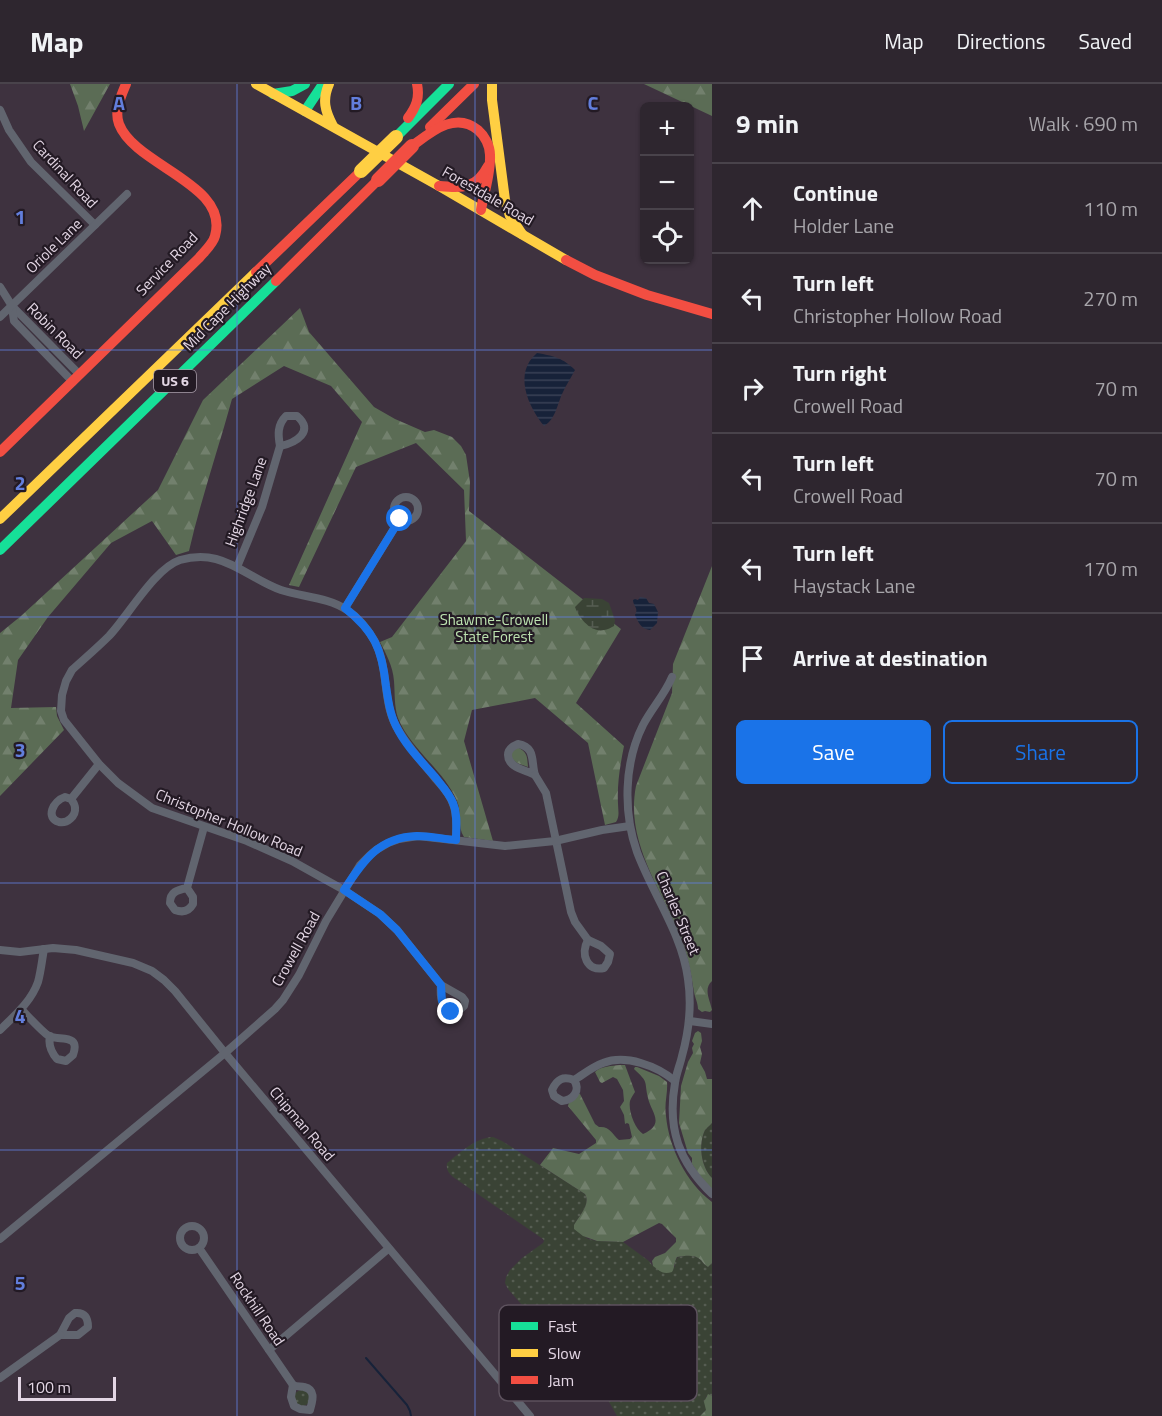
<!DOCTYPE html>
<meta charset="utf-8">
<style>
:root{--surface:#2e262f;--page:#3a323b;--text:#f1f3f6;--muted:#a7a5aa;--line:#49434b;--accent:#1a73e8}
body{margin:0;font-family:"Titillium Web",sans-serif;background:var(--page);color:var(--text)}
.controls{position:absolute;right:18px;top:18px;display:grid;overflow:hidden;border-radius:9px;box-shadow:0 2px 4px #0004}
.controls button{width:54px;height:54px;display:grid;place-items:center;padding:0;border:0;border-bottom:2px solid var(--line);background:var(--surface);color:var(--text);font:30px sans-serif}
.scale{position:absolute;left:18px;bottom:15px;width:98px;box-sizing:border-box;padding-left:6px;border:3px solid #e3d6e4;border-top:0;font-size:16px;line-height:21px;white-space:nowrap;color:#e3d6e4;-webkit-text-stroke:4px #231a24;paint-order:stroke}
.stop{position:absolute;width:18px;height:18px;margin:-14px;border:4px solid #1a73e8;border-radius:50%;background:#fff}
.stop.end{background:#1a73e8;border-color:#fff;box-shadow:0 2px 6px #0008}
.list{margin:0;padding:0;list-style:none}
h2{display:flex;justify-content:space-between;align-items:center;height:78px;margin:0;padding:0 24px;font-size:26px}
h2 small{font-size:20px;font-weight:400;color:var(--muted)}
.list li{display:grid;grid-template-columns:39px 1fr auto;gap:18px;align-items:center;box-sizing:border-box;height:90px;padding:0 24px;border-top:2px solid var(--line)}
.list b{display:block;font-size:22px;white-space:nowrap}
.list p{margin:0;font-size:20px;white-space:nowrap;color:var(--muted)}
.list em{font-size:20px;font-style:normal;color:var(--muted)}
.actions{display:flex;gap:12px;padding:18px 24px}
.actions a{flex:1;padding:14px 0;border:2px solid var(--accent);border-radius:9px;text-align:center;font-size:21px;color:var(--accent)}
.actions .main{background:var(--accent);color:#fff}
.icon{flex:none;width:33px;height:33px;fill:none;stroke:currentColor;stroke-width:2;stroke-linecap:round;stroke-linejoin:round}
.map{position:relative;flex:none;width:712px;height:1332px;overflow:hidden}
header{display:flex;align-items:center;gap:36px;box-sizing:border-box;height:84px;padding:0 30px;background:var(--surface);border-bottom:2px solid var(--line)}
header strong{font-size:28px}
nav{display:flex;gap:33px;margin-inline-start:auto;font-size:21px}
main{display:flex}
aside{flex:1;background:var(--surface)}
.map>svg:first-child{display:block}
</style>
<header>
<strong>Map</strong>
<nav><a>Map</a><a>Directions</a><a>Saved</a></nav>
</header>
<main>
<div class="map">
<svg width="712" height="1332" viewBox="0 0 712 1332">
<defs>
<pattern id="grass-dots" width="8" height="8" patternUnits="userSpaceOnUse" patternTransform="scale(1.5)"><rect width="8" height="8" fill="#3a4335"/><path d="M2 2h.1M6 6h.1" fill="none" stroke="#565d52" stroke-width="1.8" stroke-linecap="round"/></pattern>
<pattern id="forest-firs" width="22" height="20" patternUnits="userSpaceOnUse" patternTransform="scale(1.5)"><rect width="22" height="20" fill="#5b6c55"/><path d="M5 1l3.5 6h-7zM16 11l3.5 6h-7z" fill="#72806d"/></pattern>
<pattern id="wetland-marsh" width="20" height="14" patternUnits="userSpaceOnUse" patternTransform="scale(1.5)"><rect width="20" height="14" fill="#3a4335"/><path d="M1 5h8M5 5V1M11 12h8M15 12V8" fill="none" stroke="#565d52"/></pattern>
<pattern id="water-rules" width="6" height="5" patternUnits="userSpaceOnUse" patternTransform="scale(1.5)"><rect width="6" height="5" fill="#172239"/><path d="M0 2.5h6" fill="none" stroke="#394156"/></pattern>
</defs>
<rect width="100%" height="100%" fill="#3e323f"/>
<!-- grass -->
<g fill="url(#grass-dots)">
<path d="M 712,1039 L 712,1094 C 701,1083 698,1060 705,1046 C 706,1045 711,1040 712,1039 Z"/>
<path d="M 493,1053 L 502,1057 L 585,1110 C 591,1120 579,1132 574,1141 L 575,1145 L 588,1155 L 597,1157 L 623,1158 L 649,1177 L 653,1182 L 675,1183 L 675,1177 L 678,1173 C 686,1172 694,1170 701,1176 C 703,1179 705,1181 708,1183 L 712,1179 L 712,1312 L 706,1312 L 706,1326 L 700,1332 L 617,1332 L 608,1316 L 585,1292 L 581,1285 L 531,1237 L 521,1220 L 508,1205 L 505,1199 L 506,1193 L 510,1186 L 522,1174 L 543,1159 L 544,1157 L 543,1155 L 453,1093 C 448,1089 446,1085 447,1079 C 461,1068 475,1054 493,1053 Z"/>
<circle cx="302" cy="1314" r="8"/>
</g>
<!-- forest -->
<g fill="url(#forest-firs)">
<polygon points="70,0 110,0 84,47 78,22"/>
<polygon points="644,0 712,0 712,32"/>
<path d="M 300,224 L 309,248 L 374,323 L 395,335 L 425,348 L 434,346 L 452,353 L 461,362 L 466,371 L 470,398 L 469,427 L 621,545 L 576,619 L 624,662 C 620,682 617,700 618,720 C 618,726 620,732 616,738 L 605,741 L 588,659 L 535,614 L 472,626 L 464,657 L 493,757 L 464,753 C 457,743 462,728 457,717 C 444,686 411,666 398,634 C 394,622 395,609 394,597 C 393,582 386,570 380,558 L 392,553 L 466,457 L 464,406 L 416,359 L 356,383 L 299,503 L 289,501 L 362,338 L 331,302 L 284,282 L 232,315 C 218,366 201,415 189,467 L 176,471 L 152,437 L 111,459 L 48,533 L 18,576 L 11,624 L 56,623 L 57,632 L 64,646 L 0,712 L 0,549 L 21,532 L 158,406 L 203,316 Z"/>
<path d="M 712,482 L 712,897 C 703,905 710,916 712,926 L 710,928 L 705,927 L 702,928 L 698,925 C 698,919 695,914 694,908 C 691,889 688,872 681,854 C 661,804 625,758 636,702 L 672,609 L 673,580 Z"/>
<path d="M 517,663 C 528,668 527,673 528,683 L 517,679 L 512,675 L 512,668 Z"/>
<path d="M 698,947 L 701,949 L 702,957 L 700,963 L 702,970 L 700,979 L 705,988 L 707,995 L 712,995 L 712,1039 C 711,1040 706,1045 705,1046 C 698,1060 701,1083 712,1094 L 712,1106 L 704,1098 L 692,1080 L 692,1074 L 688,1069 L 679,1039 L 681,1002 L 688,978 L 693,969 L 692,964 L 694,960 L 692,957 L 695,949 Z"/>
<path d="M 620,981 L 625,981 L 635,1008 C 633,1011 631,1014 630,1017 C 628,1027 635,1045 643,1050 C 666,1040 651,1028 648,1014 C 644,996 649,999 634,985 L 635,983 L 637,983 L 659,992 L 667,998 C 668,1009 664,1020 666,1032 C 669,1064 686,1098 712,1118 L 712,1179 L 708,1183 C 705,1181 703,1179 701,1176 C 694,1170 686,1172 677,1173 C 674,1178 675,1183 672,1188 C 663,1191 660,1187 653,1182 L 652,1177 L 655,1173 L 665,1169 L 676,1158 L 676,1154 L 662,1140 L 659,1139 L 623,1158 L 597,1157 L 583,1152 L 574,1145 L 574,1141 C 579,1132 591,1120 585,1110 L 540,1081 L 553,1064 L 579,1070 L 596,1059 L 596,1056 L 568,1022 L 569,1018 L 578,1009 L 580,1010 L 595,1040 L 599,1043 C 610,1042 612,1050 619,1056 L 630,1055 L 632,1053 L 629,1040 L 627,1039 L 625,1040 L 624,1031 L 620,1023 L 624,1017 L 623,1006 L 617,995 L 613,993 L 602,999 L 600,998 L 595,988 C 601,982 612,982 620,981 Z"/>
<polygon points="708,1310 712,1312 712,1332 700,1332 706,1326 704,1318"/>
</g>
<!-- wetland -->
<path fill="url(#wetland-marsh)" d="M 584,514 L 602,515 L 609,519 L 615,536 L 614,542 C 612,543 607,546 604,546 C 591,549 579,534 575,523 Z"/>
<!-- water -->
<g fill="url(#water-rules)">
<path d="M 537,269 C 554,272 563,274 575,286 C 571,294 566,301 563,308 C 557,320 556,335 544,342 C 528,322 513,289 537,269 Z"/>
<path d="M 640,513 L 646,514 L 649,519 L 654,520 L 658,528 L 657,539 L 650,546 C 641,545 638,538 635,531 C 639,524 633,522 633,516 L 635,515 L 638,516 Z"/>
</g>
<g fill="none" stroke-linecap="round" stroke-linejoin="round">
<!-- stream -->
<polyline stroke="#172239" stroke-width="2" points="366,1274 407,1321 410,1327 411,1332"/>
<!-- street -->
<g stroke="#61656f" stroke-width="8">
<polyline points="0,26 9,46 31,78 95,141"/>
<polyline points="0,203 12,222 80,291"/>
<polyline points="12,223 14,237 73,298"/>
<polyline points="0,233 127,110"/>
<path d="M 286,332 L 297,332 C 315,347 296,359 280,362 C 278,351 277,341 286,332 Z"/>
<circle cx="406" cy="425" r="12"/>
<polyline points="237,483 262,423 280,362"/>
<polyline points="345,524 400,435"/>
<path d="M 672,593 C 665,610 652,624 643,641 C 624,679 623,728 637,768 C 653,811 682,849 688,895 C 692,922 689,947 682,972 C 680,981 676,990 675,999 C 667,1045 679,1078 712,1110"/>
<path d="M 518,660 C 536,663 531,678 535,691 C 527,686 508,684 508,671 C 508,665 513,662 518,660 Z"/>
<polyline points="535,691 546,709 571,828 575,838 588,856"/>
<path d="M 65,713 L 71,715 C 73,718 75,720 75,724 C 76,732 67,740 59,738 C 45,734 53,717 65,713 Z"/>
<polyline points="71,715 99,680"/>
<path d="M 187,804 C 177,806 170,808 170,819 L 175,826 C 183,829 189,827 193,820 L 193,813 L 187,804 L 204,743"/>
<path d="M 588,856 L 601,862 L 610,870 L 608,878 L 604,884 C 587,888 580,870 588,856 Z"/>
<polyline points="0,866 20,868 53,864 76,866 133,879 152,887 164,896 175,907 225,969 530,1332"/>
<path d="M 441,901 C 440,913 441,929 457,928 L 464,922 L 465,917 L 462,913 L 441,901 L 397,846 L 380,830 L 344,806 L 292,777 L 247,757 L 152,724 L 118,699 L 99,680 L 64,636 L 61,627 L 62,611 L 66,597 L 72,586 C 84,575 97,564 109,552 C 128,532 155,484 180,476 C 191,473 204,472 216,475 C 239,481 258,498 281,506 C 302,513 328,513 347,526 C 358,533 367,544 374,556 C 390,584 381,620 399,647 C 409,664 423,679 435,694 C 442,702 450,710 453,720 C 458,731 456,745 456,756"/>
<path d="M 21,925 C 27,931 43,949 49,952 C 59,957 81,949 73,971 L 66,977 L 57,975 C 51,968 48,961 50,952"/>
<polyline points="690,937 712,940"/>
<path d="M 0,946 C 14,932 31,918 38,898 C 41,887 42,876 44,865"/>
<path d="M 574,996 C 563,992 557,995 552,1006 L 554,1012 L 562,1017 C 573,1016 581,1007 574,996 C 584,990 592,983 603,979 C 626,970 657,982 675,997"/>
<circle cx="192" cy="1154" r="12"/>
<polyline points="0,1155 225,969 275,925 283,916 299,891 326,837 360,781 370,771 376,766 388,759 399,755 418,752 505,762 555,757 602,746 630,742"/>
<polyline points="199,1164 293,1301"/>
<path d="M 75,1229 C 85,1228 88,1234 88,1243 L 78,1251 L 60,1251 L 69,1234 Z"/>
<polyline points="269,1266 388,1165"/>
<polyline points="0,1294 60,1251"/>
<path d="M 293,1301 C 297,1303 301,1302 304,1303 C 317,1306 312,1318 310,1326 L 300,1325 L 294,1322 L 291,1313 Z"/>
</g>
<!-- fast -->
<g stroke="#16e098" stroke-width="10">
<polyline points="273,10 292,7 305,0"/>
<polyline points="305,27 323,0"/>
<polyline points="396,53 449,0"/>
<polyline points="0,466 276,197"/>
</g>
<!-- slow -->
<g stroke="#ffcf43" stroke-width="10">
<polyline points="256,0 439,102 566,176"/>
<path d="M 329,0 C 322,16 325,27 333,42"/>
<polyline points="492,0 492,16 505,116 510,132 522,150"/>
<polyline points="0,435 256,188"/>
</g>
<!-- jam -->
<g stroke="#f24e42" stroke-width="10">
<path d="M 408,34 C 416,23 420,14 417,0"/>
<polyline points="430,43 474,0"/>
<path d="M 412,62 C 431,48 455,27 478,46 C 485,52 490,62 490,71 C 491,89 484,108 481,126"/>
<path d="M 439,102 C 463,104 476,105 488,82"/>
<polyline points="566,176 595,191 647,211 712,230"/>
<polyline points="256,188 361,87"/>
<polyline points="276,197 378,96"/>
<path d="M 0,368 L 199,174 C 204,168 213,160 215,152 C 230,100 135,82 119,40 C 114,27 121,12 126,0"/>
</g>
<!-- slow-bridge -->
<polyline stroke="#ffcf43" stroke-width="14" points="361,87 396,53"/>
<!-- jam-bridge -->
<polyline stroke="#f24e42" stroke-width="14" points="378,96 412,62"/>
</g>
<g fill="none" stroke-linecap="round" stroke-linejoin="round">
<!-- route -->
<path stroke="#1a73e8" stroke-width="8" d="M 400,435 L 345,524 C 374,547 382,565 386,602 C 388,616 390,630 396,642 C 405,661 421,677 435,693 C 442,702 449,709 453,719 C 458,730 456,744 456,756 C 443,755 430,752 417,752 C 379,753 363,777 344,806 L 380,830 L 397,846 L 441,901 L 442,917 L 445,924 L 451,928"/>
</g>
<!-- grid -->
<path fill="none" stroke="#627edc" stroke-width="1.5" stroke-opacity="0.55" d="M 237,0 L 237,1332M 475,0 L 475,1332M 0,266 L 712,266M 0,533 L 712,533M 0,799 L 712,799M 0,1066 L 712,1066"/>
<g text-anchor="middle" stroke-width="4.5" stroke-linejoin="round" paint-order="stroke">
<!-- shield labels -->
<rect fill="#231a24" stroke="#a99eaa" stroke-width="1.5" x="154" y="286" width="42" height="22" rx="4.5"/>
<g font-size="14" font-weight="bold" fill="#e3d6e4">
<text x="175" y="302">US 6</text>
</g>
<!-- street labels -->
<g font-size="15" fill="#e3d6e4" stroke="#231a24">
<text transform="translate(65 90) rotate(47)" y="5">Cardinal Road</text>
<text transform="translate(488 112) rotate(30)" y="5">Forestdale Road</text>
<text transform="translate(54 162) rotate(-44)" y="5">Oriole Lane</text>
<text transform="translate(167 180) rotate(-46)" y="5">Service Road</text>
<text transform="translate(227 223) rotate(-45)" y="5">Mid Cape Highway</text>
<text transform="translate(55 247) rotate(45)" y="5">Robin Road</text>
<text transform="translate(246 418) rotate(-70)" y="5">Highridge Lane</text>
<text transform="translate(229 739) rotate(22)" y="5">Christopher Hollow Road</text>
<text transform="translate(678 829) rotate(67)" y="5">Charles Street</text>
<text transform="translate(296 865) rotate(-61)" y="5">Crowell Road</text>
<text transform="translate(302 1040) rotate(50)" y="5">Chipman Road</text>
<text transform="translate(257 1225) rotate(56)" y="5">Rockhill Road</text>
</g>
<!-- park labels -->
<g font-size="15" fill="#bde3b0" stroke="#231a24">
<text x="494" y="541">Shawme-Crowell<tspan x="494" dy="17">State Forest</tspan></text>
</g>
</g>
<!-- legend -->
<rect x="499" y="1221" width="198" height="96" rx="9" fill="#231a24" stroke="#5d525e" stroke-width="1.5"/>
<rect x="511" y="1238" width="27" height="8" fill="#16e098"/>
<rect x="511" y="1265" width="27" height="8" fill="#ffcf43"/>
<rect x="511" y="1292" width="27" height="8" fill="#f24e42"/>
<g font-size="16" fill="#e3d6e4">
<text x="548" y="1248">Fast</text>
<text x="548" y="1275">Slow</text>
<text x="548" y="1302">Jam</text>
</g>
<g font-size="20" text-anchor="middle" font-weight="bold" fill="#627edc" stroke="#231a24" stroke-width="4.5" stroke-linejoin="round" paint-order="stroke">
<text x="119" y="26">A</text>
<text x="356" y="26">B</text>
<text x="593" y="26">C</text>
<text x="20" y="140">1</text>
<text x="20" y="406">2</text>
<text x="20" y="673">3</text>
<text x="20" y="939">4</text>
<text x="20" y="1206">5</text>
</g>
</svg>
<div class="controls">
<button>+</button>
<button>−</button>
<button><svg class="icon" aria-label="locate" viewBox="0 0 24 24"><circle cx="12" cy="12" r="6"/><path d="M12 2v4M12 18v4M2 12h4M18 12h4"/></svg></button>
</div>
<div class="scale">100 m</div>
<div class="stop" style="left:400px;top:435px"></div>
<div class="stop end" style="left:451px;top:928px"></div>
</div>
<aside>
<h2>9 min<small>Walk · 690 m</small></h2>
<ul class="list">
<li><svg class="icon" aria-label="ahead" viewBox="0 0 24 24"><path d="M12 20V5M6 11l6-6 6 6"/></svg><div><b>Continue</b><p>Holder Lane</p></div><em>110 m</em></li>
<li><svg class="icon" aria-label="left" viewBox="0 0 24 24"><path d="M17 20v-9H6M10 6l-5 5 5 5"/></svg><div><b>Turn left</b><p>Christopher Hollow Road</p></div><em>270 m</em></li>
<li><svg class="icon" aria-label="right" viewBox="0 0 24 24"><path d="M7 20v-9h11M14 6l5 5-5 5"/></svg><div><b>Turn right</b><p>Crowell Road</p></div><em>70 m</em></li>
<li><svg class="icon" aria-label="left" viewBox="0 0 24 24"><path d="M17 20v-9H6M10 6l-5 5 5 5"/></svg><div><b>Turn left</b><p>Crowell Road</p></div><em>70 m</em></li>
<li><svg class="icon" aria-label="left" viewBox="0 0 24 24"><path d="M17 20v-9H6M10 6l-5 5 5 5"/></svg><div><b>Turn left</b><p>Haystack Lane</p></div><em>170 m</em></li>
<li><svg class="icon" aria-label="arrive" viewBox="0 0 24 24"><path d="M6 21V4h12l-3 4 3 4H6"/></svg><div><b>Arrive at destination</b></div></li>
</ul>
<div class="actions"><a class="main">Save</a><a>Share</a></div>
</aside>
</main>
